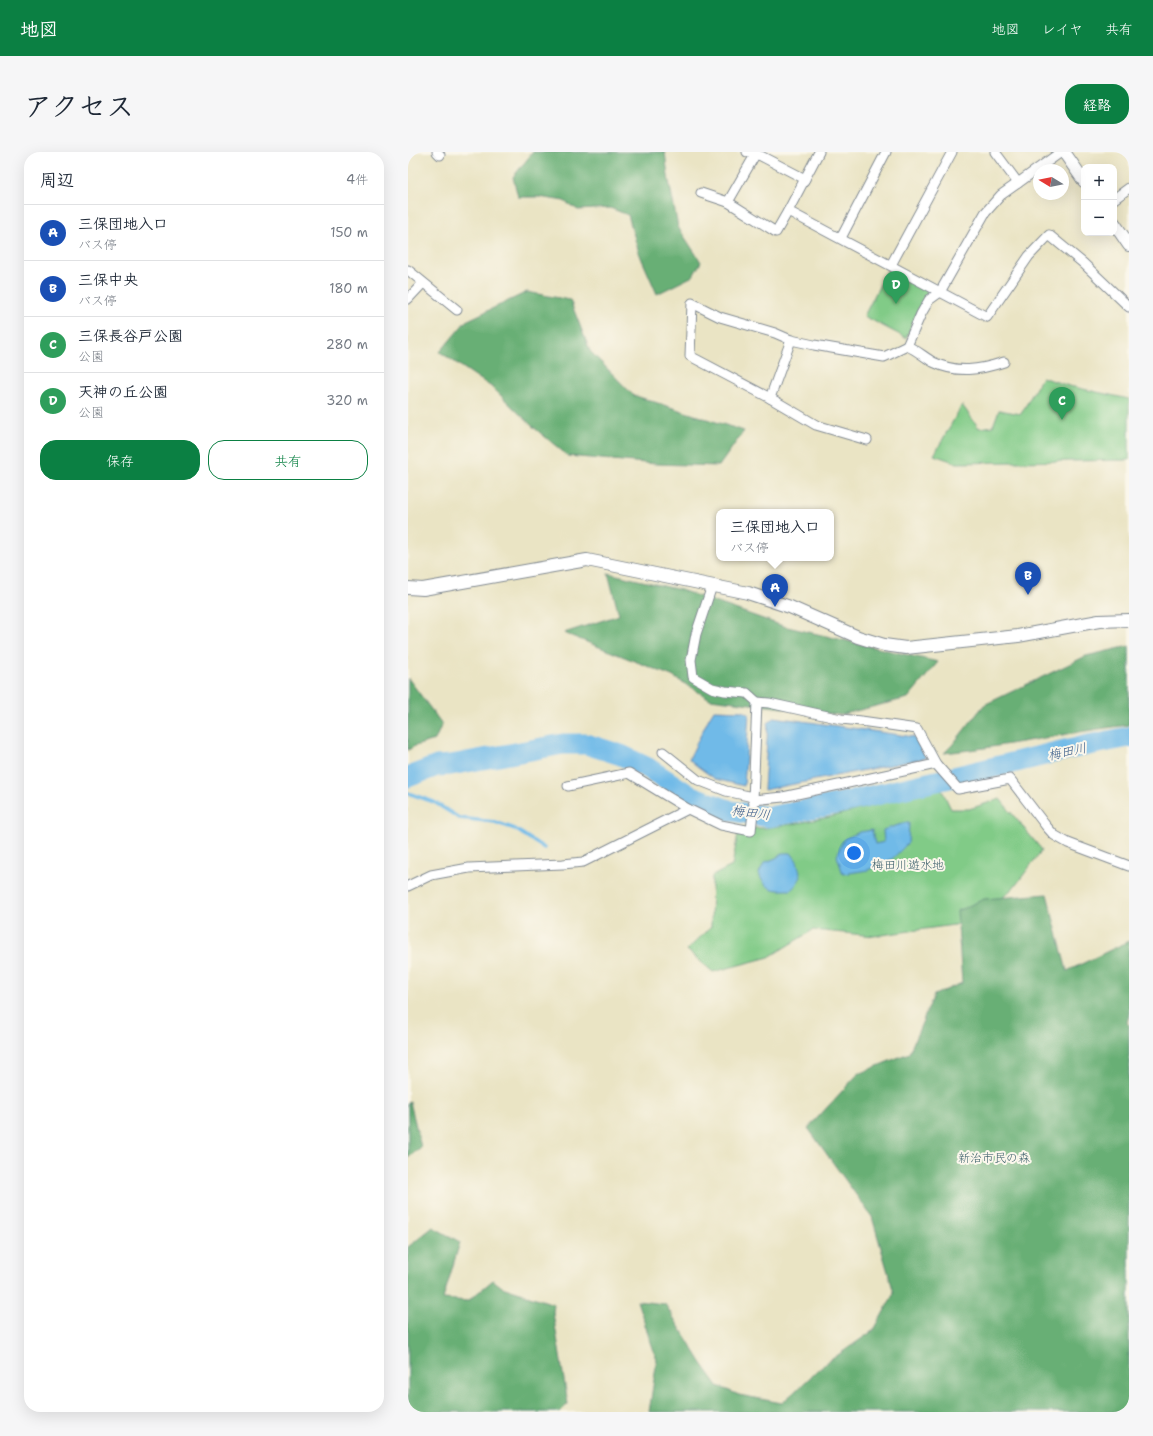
<!DOCTYPE html>
<html lang="ja">
<meta charset="utf-8">
<style>
:root{--surface:#fff;--page:#f6f6f7;--text:#1f2937;--muted:#747a83;--line:#e0e1e3;--accent:#0b8043}
body{margin:0;font-family:"Shantell Sans","Klee One",sans-serif;background:var(--page);color:var(--text)}
.controls{position:absolute;right:12px;top:12px;display:grid;overflow:hidden;border-radius:8px;box-shadow:0 4px 16px #0002}
.controls button{width:36px;height:36px;display:grid;place-items:center;padding:0;border:0;border-bottom:1px solid var(--line);background:var(--surface);color:var(--text);font:20px sans-serif}
.compass{position:absolute;left:625px;top:12px;width:36px;height:36px;border-radius:50%;background:var(--surface);box-shadow:0 4px 16px #0002;rotate:280deg}
.you{position:absolute;left:446px;top:701px;width:14px;height:14px;margin:-10px;border:3px solid #fff;border-radius:50%;background:#1a73e8;box-shadow:0 0 0 6px #1a73e833}
.badge{display:grid;place-items:center;width:26px;height:26px;border-radius:50%;background:var(--accent);color:#fff;font-size:13px;font-weight:700}
.pin{position:absolute;translate:-50% -33px;filter:drop-shadow(0 1px 2px #0008)}
.pin::after{content:'';position:absolute;top:21px;width:14px;height:12px;background:inherit;clip-path:polygon(0 0,100% 0,50% 100%)}
.popup{position:absolute;left:308px;top:357px;width:118px;height:52px;box-sizing:border-box;display:grid;place-content:center;border-radius:8px;background:var(--surface);filter:drop-shadow(0 1px 3px #0005);font-size:13px;white-space:nowrap;color:var(--muted)}
.popup b{font-size:15px;color:var(--text)}
.popup::after{content:'';position:absolute;left:50%;top:100%;margin-left:-8px;border:8px solid transparent;border-top-color:var(--surface)}
.list{margin:0;padding:0;list-style:none}
h2{display:flex;justify-content:space-between;align-items:center;height:52px;margin:0;padding:0 16px;font-size:17px}
h2 small{font-size:13px;font-weight:400;color:var(--muted)}
.list li{display:grid;grid-template-columns:26px 1fr auto;gap:12px;align-items:center;box-sizing:border-box;height:56px;padding:0 16px;border-top:1px solid var(--line)}
.list b{display:block;font-size:15px;white-space:nowrap}
.list p{margin:0;font-size:13px;white-space:nowrap;color:var(--muted)}
.list em{font-size:13px;font-style:normal;color:var(--muted)}
.actions{display:flex;gap:8px;padding:12px 16px}
.actions a{flex:1;padding:9px 0;border:1px solid var(--accent);border-radius:16px;text-align:center;font-size:14px;color:var(--accent)}
.actions .main{background:var(--accent);color:#fff}
.map{position:relative;flex:none;width:721px;height:1260px;overflow:hidden;border-radius:16px}
header{display:flex;align-items:center;gap:24px;box-sizing:border-box;height:56px;padding:0 20px;background:var(--accent);color:#fff}
header strong{font-size:19px}
nav{display:flex;gap:22px;margin-inline-start:auto;font-size:14px}
.intro{display:flex;align-items:center;justify-content:space-between;box-sizing:border-box;height:96px;padding:0 24px}
h1{margin:0;font-size:28px}
.button{padding:10px 18px;border-radius:16px;background:var(--accent);color:#fff;font-size:14px;font-weight:700}
main{display:flex;gap:24px;padding:0 24px}
aside{flex:1;background:var(--surface);border-radius:16px;box-shadow:0 4px 16px #0002}
.map>svg:first-child{display:block}
</style>
<header>
<strong>地図</strong>
<nav><a>地図</a><a>レイヤ</a><a>共有</a></nav>
</header>
<div class="intro"><h1>アクセス</h1><a class="button">経路</a></div>
<main>
<aside>
<h2>周辺<small>4件</small></h2>
<ul class="list">
<li><span class="badge" style="background:#1a4fb4">A</span><div><b>三保団地入口</b><p>バス停</p></div><em>150 m</em></li>
<li><span class="badge" style="background:#1a4fb4">B</span><div><b>三保中央</b><p>バス停</p></div><em>180 m</em></li>
<li><span class="badge" style="background:#2e9e5b">C</span><div><b>三保長谷戸公園</b><p>公園</p></div><em>280 m</em></li>
<li><span class="badge" style="background:#2e9e5b">D</span><div><b>天神の丘公園</b><p>公園</p></div><em>320 m</em></li>
</ul>
<div class="actions"><a class="main">保存</a><a>共有</a></div>
</aside>
<div class="map">
<svg width="721" height="1260" viewBox="0 0 721 1260">
<rect width="100%" height="100%" fill="#fbf7ec"/>
<filter id="ink" filterUnits="userSpaceOnUse"><feTurbulence type="fractalNoise" baseFrequency=".025" numOctaves="2"/><feDisplacementMap in="SourceGraphic" scale="8" xChannelSelector="R" yChannelSelector="G"/><feConvolveMatrix kernelMatrix="1 2 1 2 8 2 1 2 1" color-interpolation-filters="sRGB"/></filter>
<filter id="wash" filterUnits="userSpaceOnUse"><feTurbulence type="fractalNoise" baseFrequency=".012" numOctaves="4" result="noise"/><feDisplacementMap in="SourceGraphic" scale="16" xChannelSelector="R" yChannelSelector="G"/><feGaussianBlur stdDeviation="0.9" result="paint"/><feColorMatrix in="noise" values="0 0 0 0 0 0 0 0 0 0 0 0 0 0 0 0 0 1.4 0 .05"/><feComposite in="paint" operator="in"/></filter>
<g filter="url(#wash)">
<rect width="100%" height="100%" fill="#eae4c4"/>
<!-- green -->
<g fill="#81cb87" stroke="#4e7d72">
<polygon points="480,117 522,140 510,158 498,186 456,164"/>
<polygon points="634,225 661,234 721,247 721,308 549,311 526,303 554,253 571,276 585,274 591,258 613,262"/>
<polygon points="533,636 543,657 561,657 592,647 634,698 608,733 576,763 546,773 466,784 405,778 361,805 305,820 279,798 303,775 304,724 324,714 331,676 358,676 390,671 422,665"/>
</g>
<!-- forest -->
<g fill="#68af74" stroke="#426f69">
<polygon points="125,0 257,0 260,24 270,75 293,110 285,124 249,142 231,101 220,63 202,56 170,58 156,49 131,45 110,45 105,25"/>
<polygon points="119,140 162,148 182,199 225,243 336,279 311,314 248,312 160,304 124,274 85,236 32,200 58,169"/>
<polygon points="200,421 273,438 375,474 530,510 500,546 432,563 302,547 264,524 156,481 211,463"/>
<path d="M 721,494 L 721,573 C 659,580 598,595 536,601 L 545,592 L 576,553 L 678,504 Z"/>
<polygon points="0,526 34,572 27,588 7,594 0,598"/>
<polygon points="639,742 659,819 721,789 721,861 719,871 721,873 721,1260 241,1260 249,1208 229,1149 257,1152 293,1210 310,1234 331,1243 374,1251 417,1212 466,1178 486,1141 464,1065 400,976 450,922 501,901 526,843 554,831 549,759 576,747"/>
<polygon points="2,950 13,995 0,1006 0,951"/>
<polygon points="25,1075 52,1090 35,1147 60,1149 85,1128 94,1135 146,1152 145,1161 160,1252 152,1260 0,1260 0,1095"/>
</g>
<!-- water -->
<g fill="#70bae8" stroke="#4674a3">
<polygon points="306,558 335,559 341,562 336,634 307,627 289,614 281,607 301,566"/>
<polygon points="366,565 506,585 518,606 356,638 360,571"/>
<polygon points="497,671 501,671 500,691 484,707 460,718 435,722 429,704 436,687 452,680 464,678 467,692 476,690 475,678"/>
<path d="M 375,701 L 383,701 L 389,709 L 393,725 C 390,729 387,736 382,738 C 381,738 376,738 375,738 C 363,739 354,733 351,721 L 356,711 L 368,706 Z"/>
</g>
<g fill="none" stroke-linecap="round" stroke-linejoin="round">
<!-- stream -->
<polyline stroke="#70bae8" stroke-width="3.5" points="0,641 26,650 51,666 87,670 107,677 136,696"/>
<!-- river -->
<polyline stroke="#70bae8" stroke-width="21" points="0,625 29,614 43,613 155,592 178,592 213,603 240,616 281,643 323,659 361,665 433,651 546,625 661,597 721,585"/>
</g>
</g>
<g filter="url(#ink)">
<g fill="none" stroke-linecap="round" stroke-linejoin="round">
<!-- minor casing -->
<g stroke="#828a91" stroke-width="11">
<g id="minor">
<polyline points="29,0 32,3"/>
<polyline points="339,0 353,4 397,27"/>
<polyline points="411,0 380,59 579,165 621,104 641,83 675,111 721,155"/>
<polyline points="587,0 610,31 653,0"/>
<polyline points="293,41 320,50 368,80 380,59"/>
<polyline points="706,47 721,36"/>
<polyline points="320,50 347,3"/>
<polyline points="433,86 478,0"/>
<polyline points="483,113 544,0"/>
<polyline points="0,118 49,158"/>
<polyline points="0,147 15,131"/>
<polyline points="499,194 513,162 521,148 532,140 577,61 593,43 610,31"/>
<polyline points="362,246 383,188"/>
<path d="M 459,288 L 408,273 L 362,246 L 282,204 L 284,151 L 312,165 L 367,181 L 383,188 L 406,193 L 476,205 L 499,194 C 509,198 516,205 525,210 C 549,222 572,218 596,210"/>
<polyline points="304,434 288,482 283,508 285,525 304,536 317,539 339,541 349,550 345,648"/>
<polyline points="349,550 361,551 433,567 453,569 509,577 528,612 550,637 602,627 638,674 646,683 660,691 721,714"/>
<polyline points="255,600 290,628 318,639 345,645"/>
<polyline points="160,634 221,621 280,657"/>
<polyline points="0,734 23,723 61,716 155,712 175,710 280,657 313,673 343,679 346,651 345,648 375,645 528,612"/>
</g>
</g>
<!-- tertiary casing -->
<g stroke="#828a91" stroke-width="14">
<g id="tertiary">
<polyline points="656,0 676,29"/>
<polyline points="706,71 721,93"/>
<polyline points="0,436 15,437 179,408 340,441 382,455 450,485 476,493 498,496 610,484 691,469 721,468"/>
</g>
</g>
<!-- minor -->
<use href="#minor" stroke="#fff" stroke-width="9"/>
<!-- tertiary -->
<use href="#tertiary" stroke="#fff" stroke-width="12"/>
</g>
</g>
<g text-anchor="middle" stroke-width="4" stroke-linejoin="round" paint-order="stroke">
<!-- park labels -->
<g font-size="12" fill="#3a5e6a" stroke="#fbf7ec">
<text x="500" y="717">梅田川遊水地</text>
<text x="586" y="1010">新治市民の森</text>
</g>
<!-- water labels -->
<g font-size="13" font-style="italic" fill="#355987" stroke="#fbf7ec">
<text transform="translate(659 599) rotate(-12)" y="5">梅田川</text>
<text transform="translate(343 660) rotate(7)" y="5">梅田川</text>
</g>
</g>
</svg>
<div class="controls">
<button>+</button>
<button>−</button>
</div>
<svg class="compass" viewBox="-18 -18 36 36"><path d="M0-13l5 13h-10z" fill="#e53935"/><path d="M0 13l5-13h-10z" fill="#747a83"/></svg>
<div class="you"></div>
<div class="pin badge" style="left:367px;top:455px;background:#1a4fb4">A</div>
<div class="popup"><b>三保団地入口</b>バス停</div>
<div class="pin badge" style="left:620px;top:443px;background:#1a4fb4">B</div>
<div class="pin badge" style="left:654px;top:268px;background:#2e9e5b">C</div>
<div class="pin badge" style="left:488px;top:152px;background:#2e9e5b">D</div>
</div>
</main>
